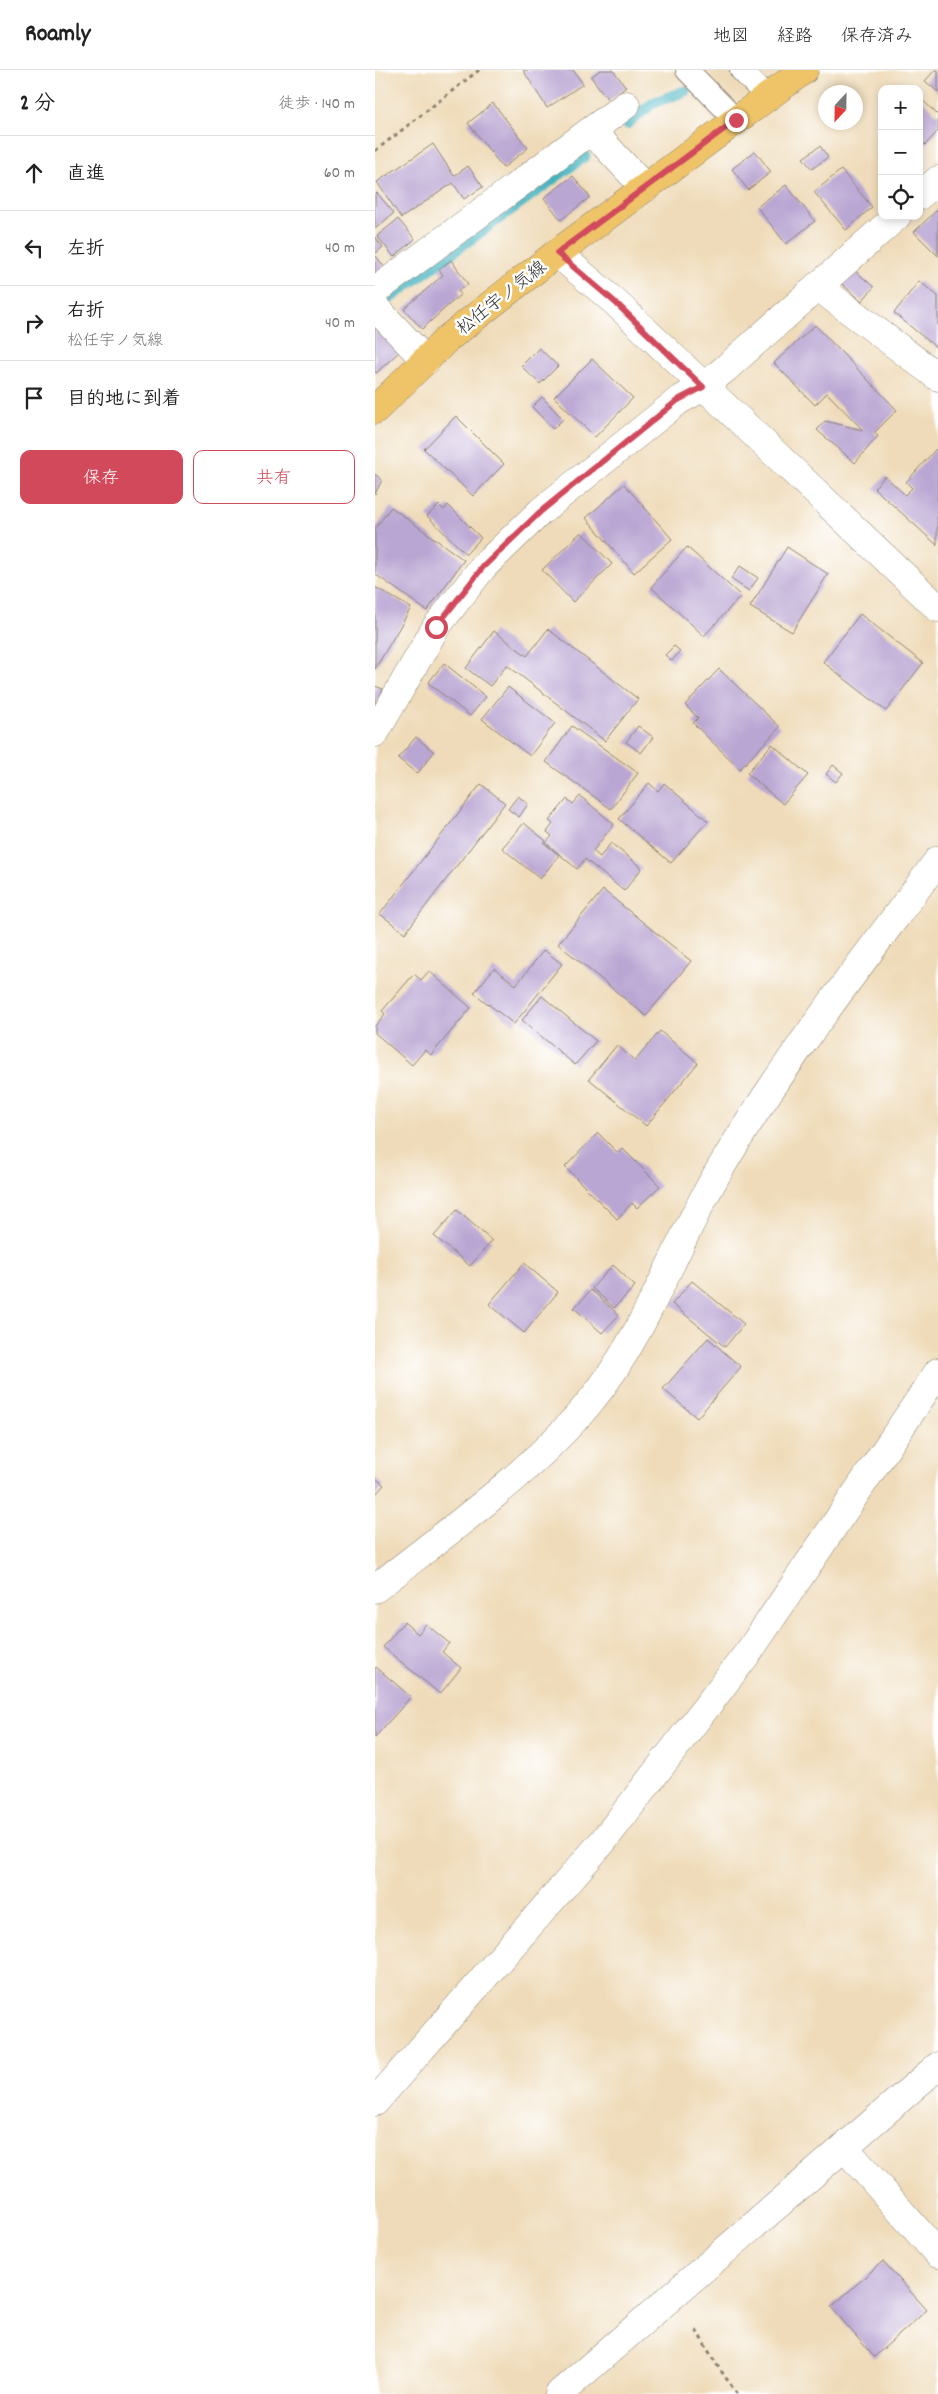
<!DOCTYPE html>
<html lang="ja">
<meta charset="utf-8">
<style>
:root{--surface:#fff;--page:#f2f2f2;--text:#222;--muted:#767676;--line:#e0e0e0;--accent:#d1495b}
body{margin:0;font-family:Dekko,"Klee One",sans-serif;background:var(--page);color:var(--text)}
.controls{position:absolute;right:15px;top:15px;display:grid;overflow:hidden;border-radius:10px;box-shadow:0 2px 8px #0003}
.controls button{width:45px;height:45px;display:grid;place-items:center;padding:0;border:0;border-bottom:1px solid var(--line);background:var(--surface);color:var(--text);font:25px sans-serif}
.compass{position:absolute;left:443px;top:15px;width:45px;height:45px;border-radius:50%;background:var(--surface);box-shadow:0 2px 8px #0003;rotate:202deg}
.stop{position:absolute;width:15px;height:15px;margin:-11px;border:4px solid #d1495b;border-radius:50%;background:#fff}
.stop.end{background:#d1495b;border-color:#fff;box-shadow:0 1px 5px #0008}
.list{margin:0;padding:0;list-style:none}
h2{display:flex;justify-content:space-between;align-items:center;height:65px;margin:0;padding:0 20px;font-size:21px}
h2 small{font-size:16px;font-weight:400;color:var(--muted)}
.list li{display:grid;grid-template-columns:32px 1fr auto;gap:15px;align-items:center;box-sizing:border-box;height:75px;padding:0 20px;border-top:1px solid var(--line)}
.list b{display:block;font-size:19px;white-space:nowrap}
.list p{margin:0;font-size:16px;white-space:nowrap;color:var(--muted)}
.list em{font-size:16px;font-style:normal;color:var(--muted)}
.actions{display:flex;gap:10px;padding:15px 20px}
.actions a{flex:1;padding:11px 0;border:1px solid var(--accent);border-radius:10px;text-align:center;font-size:18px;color:var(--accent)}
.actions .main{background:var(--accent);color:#fff}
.icon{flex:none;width:28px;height:28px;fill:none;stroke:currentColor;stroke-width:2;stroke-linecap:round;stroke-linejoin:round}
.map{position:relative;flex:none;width:563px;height:2324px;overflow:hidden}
header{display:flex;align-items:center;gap:30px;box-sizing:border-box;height:70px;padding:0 25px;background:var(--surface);border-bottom:1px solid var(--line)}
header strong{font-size:24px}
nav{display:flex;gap:28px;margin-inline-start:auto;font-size:18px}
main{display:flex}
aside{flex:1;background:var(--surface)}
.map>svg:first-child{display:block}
</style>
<header>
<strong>Roamly</strong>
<nav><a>地図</a><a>経路</a><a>保存済み</a></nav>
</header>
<main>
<aside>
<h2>2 分<small>徒歩 · 140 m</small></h2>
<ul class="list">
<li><svg class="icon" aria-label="ahead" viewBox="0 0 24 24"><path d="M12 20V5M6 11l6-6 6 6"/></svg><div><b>直進</b></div><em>60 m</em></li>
<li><svg class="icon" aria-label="left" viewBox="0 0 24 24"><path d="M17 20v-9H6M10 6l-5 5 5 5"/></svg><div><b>左折</b></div><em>40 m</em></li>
<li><svg class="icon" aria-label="right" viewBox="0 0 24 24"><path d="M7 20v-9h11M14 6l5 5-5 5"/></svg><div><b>右折</b><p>松任宇ノ気線</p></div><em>40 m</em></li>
<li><svg class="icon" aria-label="arrive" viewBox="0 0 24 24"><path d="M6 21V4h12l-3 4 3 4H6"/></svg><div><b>目的地に到着</b></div></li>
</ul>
<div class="actions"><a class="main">保存</a><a>共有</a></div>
</aside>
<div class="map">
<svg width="563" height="2324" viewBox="0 0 563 2324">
<rect width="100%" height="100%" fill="#fff"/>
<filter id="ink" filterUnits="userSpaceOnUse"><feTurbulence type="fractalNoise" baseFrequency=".02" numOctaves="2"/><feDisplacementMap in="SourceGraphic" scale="10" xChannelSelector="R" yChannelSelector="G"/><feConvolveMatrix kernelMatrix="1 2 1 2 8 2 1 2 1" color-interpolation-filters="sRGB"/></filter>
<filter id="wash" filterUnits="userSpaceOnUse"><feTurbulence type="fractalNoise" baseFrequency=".0096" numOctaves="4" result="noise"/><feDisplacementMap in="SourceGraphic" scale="20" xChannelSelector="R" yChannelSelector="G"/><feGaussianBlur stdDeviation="1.12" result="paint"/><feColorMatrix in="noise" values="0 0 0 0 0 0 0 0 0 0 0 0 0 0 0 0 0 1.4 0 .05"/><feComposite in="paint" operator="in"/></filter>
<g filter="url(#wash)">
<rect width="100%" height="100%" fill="#efdbb9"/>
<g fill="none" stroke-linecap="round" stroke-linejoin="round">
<!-- stream -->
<g stroke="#43b2bf" stroke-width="11">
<polyline points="252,54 278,33 310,21"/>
<polyline points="11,231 210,86"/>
</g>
</g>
<g id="blocks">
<!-- building -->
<g fill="#baa6d3">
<polygon points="148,0 198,0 208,14 172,38"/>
<polygon points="225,0 238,0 251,17 234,31 216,7"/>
<polygon points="560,0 563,0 563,22 550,11"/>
<polygon points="544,27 563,45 563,61 550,75 544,69"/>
<polygon points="118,33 153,78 128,98 93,53"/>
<polygon points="58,74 79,106 93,96 108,117 89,129 78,113 26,148 2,112"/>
<polygon points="445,76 453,87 437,99 428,88"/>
<polygon points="380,81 396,102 373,120 357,99"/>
<polygon points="466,100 497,137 471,160 439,122"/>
<polygon points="198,106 215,127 186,150 169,128"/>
<polygon points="411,115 440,151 411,174 382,137"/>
<polygon points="2,123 19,143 0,159 0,125"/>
<polygon points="563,139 563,186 539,162"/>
<polygon points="23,149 40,169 19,187 2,166"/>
<polygon points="0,167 8,177 0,184"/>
<polygon points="1,186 11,199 0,208 0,187"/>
<polygon points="76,190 93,214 83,221 86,224 47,259 29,239 68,205 64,199"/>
<polygon points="473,195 499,217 487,231 462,210"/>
<polygon points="544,211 563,226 563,279 519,243"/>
<polygon points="440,255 522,340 499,363 503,366 480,393 442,360 450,351 488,360 452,323 440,335 399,293"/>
<polygon points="0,257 24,282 1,303 0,302"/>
<polygon points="164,278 183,296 165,314 146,296"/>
<polygon points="217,289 258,328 220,367 179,327"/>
<polygon points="167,327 188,349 178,359 157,337"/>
<polygon points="81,346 129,394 98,426 49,379"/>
<polygon points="561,379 563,381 562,475 499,418 510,406 530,425 537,418 531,412"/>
<polygon points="0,404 7,410 0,424"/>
<polygon points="249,414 297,469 259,503 211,448"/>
<polygon points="64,435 69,440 73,435 106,468 91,484 52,446"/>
<polygon points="16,437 89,490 52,541 0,504 0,459"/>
<polygon points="206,462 237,494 198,532 167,500"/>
<polygon points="312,477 366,526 329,566 276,517"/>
<polygon points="412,477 453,504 417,562 375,537"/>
<polygon points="365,496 383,508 374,521 356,509"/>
<polygon points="0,517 36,538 0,599"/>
<polygon points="485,544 548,593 511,641 448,592"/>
<polygon points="173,559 263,629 230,671 132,595 115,616 91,598 119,561 152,586"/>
<polygon points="299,576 305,581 297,591 290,585"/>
<polygon points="69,593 111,627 95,646 53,613"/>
<polygon points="344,599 405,657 365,699 318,653 323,648 310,635"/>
<polygon points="0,616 8,619 0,636"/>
<polygon points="133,617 180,653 155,686 107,649"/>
<polygon points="197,656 263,703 236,739 171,692"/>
<polygon points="263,656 278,667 266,683 251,672"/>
<polygon points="41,667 59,682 42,704 23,688"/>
<polygon points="397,674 433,705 408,734 372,703"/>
<polygon points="458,695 468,703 461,712 451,704"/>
<polygon points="274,713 283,721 289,713 333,751 296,793 244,749"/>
<polygon points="106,714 130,733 30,863 5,844"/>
<polygon points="143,726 153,734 144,747 133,739"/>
<polygon points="205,726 239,754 218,781 225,787 236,773 267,798 249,821 210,789 202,799 171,773 177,766 172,762 178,754 174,751 192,729 198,734"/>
<polygon points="149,753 171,771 169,773 184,785 165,809 127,778"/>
<polygon points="228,820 316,891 271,946 183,874"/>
<polygon points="169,880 187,894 139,954 99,923 119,898 141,915"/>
<polygon points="54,901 96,938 56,985 50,980 37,995 0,963 0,956 10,944 7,941 39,904 46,910"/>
<polygon points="167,926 221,971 200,995 147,950"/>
<polygon points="285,961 323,993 271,1056 214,1009 242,975 260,991"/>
<polygon points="223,1063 243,1083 247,1078 285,1116 262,1138 257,1133 242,1149 190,1097"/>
<polygon points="82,1140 117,1171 95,1196 59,1166"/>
<polygon points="149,1193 183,1222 149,1263 114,1234"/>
<polygon points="238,1195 260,1216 239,1238 217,1218"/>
<polygon points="317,1211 369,1254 350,1277 297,1234"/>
<polygon points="216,1220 244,1245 227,1263 199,1238"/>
<polygon points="333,1268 366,1297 322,1348 288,1319"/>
<polygon points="0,1408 9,1415 0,1425"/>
<polygon points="29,1552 43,1564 51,1554 74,1573 67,1582 86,1598 65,1624 8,1577"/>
<polygon points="1,1597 36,1627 0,1667 0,1598"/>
<polygon points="508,2191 552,2240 499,2287 456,2237"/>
</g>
</g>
</g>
<g filter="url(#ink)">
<use href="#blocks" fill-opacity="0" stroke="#8d8372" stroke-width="1"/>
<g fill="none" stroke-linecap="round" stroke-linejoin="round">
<!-- service casing -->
<g stroke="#8d8372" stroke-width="24">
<g id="service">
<polyline points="312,0 361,50"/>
<polyline points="366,0 393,28"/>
</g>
</g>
<!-- minor casing -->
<g stroke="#8d8372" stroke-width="29">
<g id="minor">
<polyline points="214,62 251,35"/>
<polyline points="544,126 563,110"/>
<polyline points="442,216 563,307"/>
<polyline points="0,221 214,62 229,74 270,118"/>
<polyline points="0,237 51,291"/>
<polyline points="0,663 61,557 108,497 165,442 303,331 328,317 350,299 522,146"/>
<path d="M 0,1519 C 74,1460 154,1405 215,1332 C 271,1264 298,1179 342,1104 C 407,993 487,893 563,790"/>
</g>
</g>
<!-- tertiary casing -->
<g stroke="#8d8372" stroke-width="29">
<g id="tertiary">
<polyline points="182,183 241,233 563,538"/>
<polyline points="0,2032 229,1770 375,1580 563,1302"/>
<polyline points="470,2078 563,2184"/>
<polyline points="184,2324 563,1996"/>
</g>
</g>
<!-- primary casing -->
<g stroke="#8d8372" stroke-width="29">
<polyline id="primary" points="0,340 72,269 182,183 429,0"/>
</g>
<!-- path -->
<g stroke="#8d8372" stroke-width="3" stroke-dasharray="4 4" stroke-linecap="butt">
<polyline points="0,81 104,0"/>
<polyline points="321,2260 342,2295 362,2324"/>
</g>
<!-- service -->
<use href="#service" stroke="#fff" stroke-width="22"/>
<!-- minor -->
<use href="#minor" stroke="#fff" stroke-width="28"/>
<!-- tertiary -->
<use href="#tertiary" stroke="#fff" stroke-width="28"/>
<!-- primary -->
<use href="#primary" stroke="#efc469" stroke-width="28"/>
</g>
</g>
<g fill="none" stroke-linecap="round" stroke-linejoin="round" filter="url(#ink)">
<!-- route -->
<polyline stroke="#d1495b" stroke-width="6" points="61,557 108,497 165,442 303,330 328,317 241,233 182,183 361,50"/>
</g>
<g text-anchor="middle" stroke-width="5" stroke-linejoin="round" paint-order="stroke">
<!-- street labels -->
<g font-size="18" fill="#2b2b2b" stroke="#fff">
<text transform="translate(126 227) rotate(-38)" y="6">松任宇ノ気線</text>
</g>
</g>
</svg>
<div class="controls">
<button>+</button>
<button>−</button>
<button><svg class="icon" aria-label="locate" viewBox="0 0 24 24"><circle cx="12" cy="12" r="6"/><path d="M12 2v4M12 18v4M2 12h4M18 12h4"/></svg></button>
</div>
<svg class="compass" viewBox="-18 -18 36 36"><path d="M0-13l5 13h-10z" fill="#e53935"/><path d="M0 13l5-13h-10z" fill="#767676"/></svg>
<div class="stop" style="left:61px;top:557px"></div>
<div class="stop end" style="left:361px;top:50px"></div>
</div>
</main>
